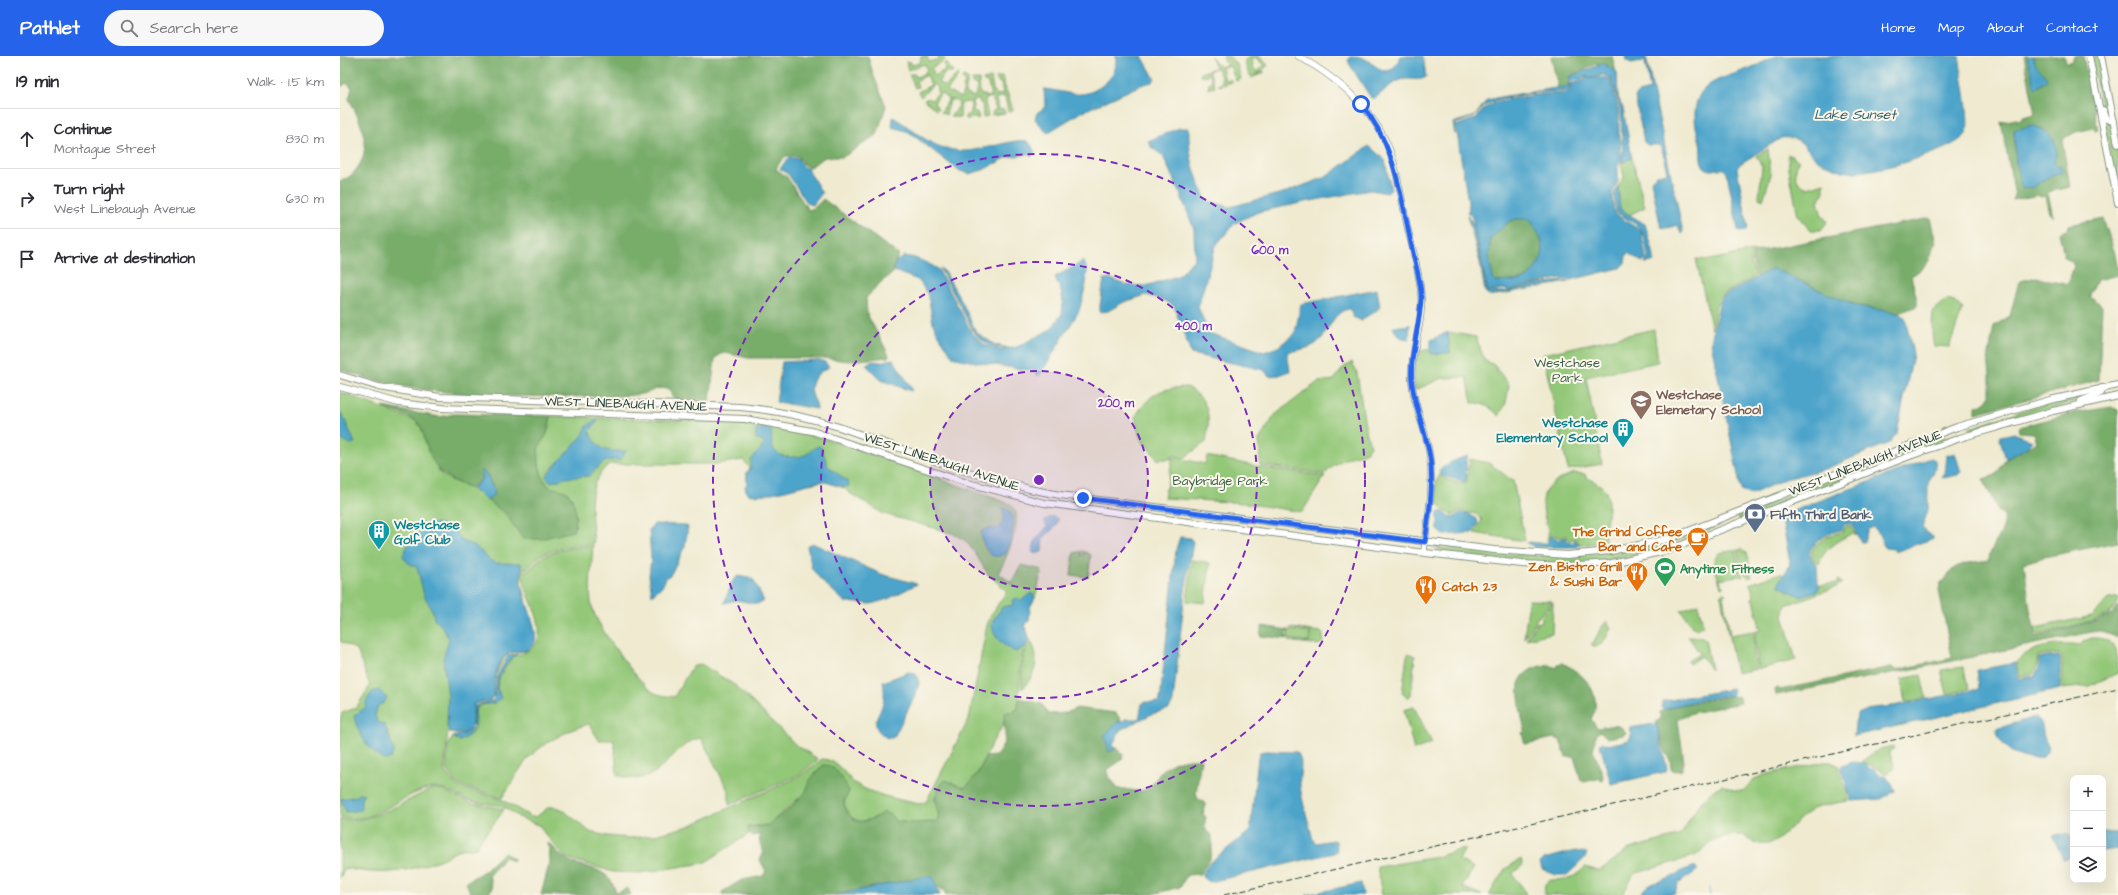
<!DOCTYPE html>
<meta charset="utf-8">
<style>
:root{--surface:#fff;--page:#f7f7f7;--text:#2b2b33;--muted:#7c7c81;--line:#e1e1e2;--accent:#2563eb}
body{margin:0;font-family:"Architects Daughter",sans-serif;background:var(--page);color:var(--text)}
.controls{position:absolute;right:12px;bottom:12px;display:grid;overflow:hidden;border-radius:8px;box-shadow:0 4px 16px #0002}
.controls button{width:36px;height:36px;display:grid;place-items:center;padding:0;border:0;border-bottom:1px solid var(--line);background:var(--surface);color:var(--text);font:20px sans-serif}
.stop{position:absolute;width:12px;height:12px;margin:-9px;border:3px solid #2563eb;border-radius:50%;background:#fff}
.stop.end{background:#2563eb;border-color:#fff;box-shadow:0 1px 4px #0008}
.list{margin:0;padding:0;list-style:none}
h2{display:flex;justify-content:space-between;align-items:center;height:52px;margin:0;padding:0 16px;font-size:17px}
h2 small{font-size:13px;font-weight:400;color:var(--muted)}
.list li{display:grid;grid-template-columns:26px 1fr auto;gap:12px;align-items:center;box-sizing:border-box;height:60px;padding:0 16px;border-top:1px solid var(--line)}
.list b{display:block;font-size:15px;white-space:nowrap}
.list p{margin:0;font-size:13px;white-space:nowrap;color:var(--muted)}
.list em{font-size:13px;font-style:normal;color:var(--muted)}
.icon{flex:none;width:22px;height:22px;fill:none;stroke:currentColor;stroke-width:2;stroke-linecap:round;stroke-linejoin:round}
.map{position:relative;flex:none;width:1778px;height:839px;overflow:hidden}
header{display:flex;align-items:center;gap:24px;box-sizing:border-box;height:56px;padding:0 20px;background:var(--accent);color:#fff}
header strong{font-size:19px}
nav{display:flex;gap:22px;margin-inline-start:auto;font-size:14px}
.search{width:280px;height:36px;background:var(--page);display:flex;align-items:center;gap:10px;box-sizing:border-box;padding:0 14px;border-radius:22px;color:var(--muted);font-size:15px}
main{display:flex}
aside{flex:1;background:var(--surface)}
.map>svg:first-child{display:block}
</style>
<header>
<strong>Pathlet</strong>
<div class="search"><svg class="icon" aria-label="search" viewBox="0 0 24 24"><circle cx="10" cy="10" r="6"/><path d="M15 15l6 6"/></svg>Search here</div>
<nav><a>Home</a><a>Map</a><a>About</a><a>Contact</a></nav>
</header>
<main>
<aside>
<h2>19 min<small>Walk · 1.5 km</small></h2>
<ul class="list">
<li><svg class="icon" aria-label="ahead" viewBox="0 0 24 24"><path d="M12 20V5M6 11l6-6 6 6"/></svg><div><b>Continue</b><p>Montague Street</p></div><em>830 m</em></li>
<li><svg class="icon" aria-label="right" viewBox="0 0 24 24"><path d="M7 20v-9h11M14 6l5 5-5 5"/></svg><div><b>Turn right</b><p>West Linebaugh Avenue</p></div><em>630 m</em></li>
<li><svg class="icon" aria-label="arrive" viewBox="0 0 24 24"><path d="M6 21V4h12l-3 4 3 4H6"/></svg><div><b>Arrive at destination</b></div></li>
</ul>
</aside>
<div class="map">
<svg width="1778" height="839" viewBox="0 0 1778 839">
<rect width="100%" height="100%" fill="#fbf7ec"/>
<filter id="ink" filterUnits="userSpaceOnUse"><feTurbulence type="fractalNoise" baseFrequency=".025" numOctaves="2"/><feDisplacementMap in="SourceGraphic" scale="8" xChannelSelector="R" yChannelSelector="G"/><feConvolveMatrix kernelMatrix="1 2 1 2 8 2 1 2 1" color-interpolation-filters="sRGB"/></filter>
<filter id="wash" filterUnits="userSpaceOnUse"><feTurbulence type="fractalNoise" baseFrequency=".012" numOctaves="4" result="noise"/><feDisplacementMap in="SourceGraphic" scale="16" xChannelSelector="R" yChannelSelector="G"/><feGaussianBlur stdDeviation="0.9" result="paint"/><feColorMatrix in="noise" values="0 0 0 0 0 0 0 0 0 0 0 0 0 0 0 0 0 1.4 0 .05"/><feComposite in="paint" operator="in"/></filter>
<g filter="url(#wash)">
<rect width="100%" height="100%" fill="#efead0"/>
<!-- green -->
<g fill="#94c879" stroke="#5a8256" fill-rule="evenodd">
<polygon points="581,0 587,0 589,6 599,3 598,0 603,0 605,4 591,12 594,16 592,17 594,20 605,14 604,8 606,6 613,15 612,17 607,15 598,26 604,30 606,28 607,29 617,18 619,19 607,35 621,42 624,32 623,31 625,27 622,23 623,21 628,23 625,38 635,41 637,29 632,28 632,24 639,24 640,39 645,39 645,41 651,40 648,27 644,26 643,24 651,22 654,37 656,39 663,38 661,27 658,26 655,22 662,21 673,54 668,56 665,41 656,42 658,53 664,54 665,57 652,59 653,55 656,54 652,41 646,43 645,46 648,60 643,61 642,47 640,47 639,44 632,45 634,56 637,56 639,62 625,63 625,60 630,58 631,46 621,47 620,62 610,60 616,55 619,47 614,44 610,44 606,59 601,56 609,43 601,37 594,47 598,52 597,54 584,44 589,42 591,44 598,37 597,35 598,31 594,28 581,41 578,36 591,29 587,19 576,25 578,31 575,32 569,18 575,18 575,21 585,18 584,16 587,15 585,8 568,14 566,5 571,6 571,9 580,7"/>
<polygon points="871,0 876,8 880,9 880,11 886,9 883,0 889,0 897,9 901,23 896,25 890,10 882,11 885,24 891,24 892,26 879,30 879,28 882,25 878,12 871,13 870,17 875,31 868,33 869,27 872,26 870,18 861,21 860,17 876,12"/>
<polygon points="911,0 919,0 928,9 924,13 922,11 924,9 915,1 911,4 913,7 912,11 916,16 921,12 923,15 915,19 924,15 924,17 911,22 913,20 909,19 904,5"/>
<polygon points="1751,0 1758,0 1778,101 1778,138"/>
<polygon points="1428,93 1431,118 1423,144 1419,142 1422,110 1416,100"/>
<path d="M 1448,98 L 1459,105 C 1452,117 1456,128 1468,132 L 1484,127 L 1484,137 L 1478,145 L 1481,157 L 1487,166 L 1481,174 L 1470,174 L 1458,160 L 1449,114 Z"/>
<polygon points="1292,102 1305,151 1289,159 1280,153 1278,130 1284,121 1281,107"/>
<polygon points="1413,195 1410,204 1416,220 1382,239 1376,249 1372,274 1356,203 1370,204"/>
<path d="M 1607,244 L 1614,246 L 1623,252 L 1609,291 L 1594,290 C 1591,278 1592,267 1593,255 Z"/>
<polygon points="1314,273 1318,306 1246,321 1262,408 1228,414 1203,298"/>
<path d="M 1108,276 L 1136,281 L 1145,305 L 1154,309 L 1169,329 L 1166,347 L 1159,360 C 1152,352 1142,346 1132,347 L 1127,321 L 1103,322 L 1075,334 L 1074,302 L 1079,295 L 1091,293 L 1090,297 L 1110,297 Z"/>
<path d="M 1012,306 L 1017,317 L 1025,370 L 1030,390 L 1025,397 C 1008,401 997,405 985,418 L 920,409 L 919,384 L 935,359 L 978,326 L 994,324 L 1004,311 Z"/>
<path d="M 848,331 C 871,346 870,361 866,386 L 844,402 L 833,399 L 831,403 L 817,403 L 800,382 L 795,361 C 811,337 819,332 848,331 Z"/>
<path d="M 1758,335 C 1747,344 1732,345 1719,351 L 1643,373 L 1628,373 L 1681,355 Z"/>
<path d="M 0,336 L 76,365 C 88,379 89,401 100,416 C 108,427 126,427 135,436 L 236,470 L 232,441 L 209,431 L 202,421 L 199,409 L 198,392 L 207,378 L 211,360 L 396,366 L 429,369 L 501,387 L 670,448 C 687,458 666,504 658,517 L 672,527 L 681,509 L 702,514 L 695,542 L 690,551 L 689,565 L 685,569 L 690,584 C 675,603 683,631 677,654 L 665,657 L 663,670 L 653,685 L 638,717 L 625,732 L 605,724 L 594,743 L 599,761 L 598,766 L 571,767 L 555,765 L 551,759 C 533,758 519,775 507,755 C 502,747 506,742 509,735 L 507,731 L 469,725 L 466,736 L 428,769 L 408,771 L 409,778 L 364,807 L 299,817 L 273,816 L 226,802 L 205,778 L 200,770 C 194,767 187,765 181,762 C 174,759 169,753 162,750 C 157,748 141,748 132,745 C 122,742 101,730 92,732 C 60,737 36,770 0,761 L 0,665 L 2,657 L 16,652 L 30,630 L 17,594 L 0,585 ZM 403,404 L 410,412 L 407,416 L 407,428 L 405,430 L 407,437 L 410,439 L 485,425 L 504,432 L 508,436 L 544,458 L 612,477 L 626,485 L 635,497 L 648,518 L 667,535 L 651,559 L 647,569 L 629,663 L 586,746 L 579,748 C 560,744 524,737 511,724 C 503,715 495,703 482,703 L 460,720 L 349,770 L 315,779 L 291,782 L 267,780 L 250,776 L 222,753 L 215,751 L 209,751 L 196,761 L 191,761 L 163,744 L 117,730 L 104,715 L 108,675 C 115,680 123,678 130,674 L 133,666 L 134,648 L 152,642 L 155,620 L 165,601 L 170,597 L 186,595 L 195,585 L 194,570 L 188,557 L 186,542 L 181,527 L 182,513 L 188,512 C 203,490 230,491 254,487 C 252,457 244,430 269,408 L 376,408 Z"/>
<polygon points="1599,381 1611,382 1406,462 1397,463 1398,460 1456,437 1463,432"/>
<polygon points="867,400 920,411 985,420 962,456 904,447 824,442 833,401 865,408"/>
<path d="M 1130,403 L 1149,407 L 1173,425 L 1185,485 L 1134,477 L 1142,464 L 1136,458 L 1120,455 L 1114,459 C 1104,457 1100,451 1095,443 L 1096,426 L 1099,420 L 1118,427 L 1126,428 Z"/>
<path d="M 1234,417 L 1245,418 L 1246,421 C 1253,425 1263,429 1266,436 C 1272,449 1263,472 1265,486 L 1240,489 L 1236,483 L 1229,484 L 1226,479 L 1220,482 L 1211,478 L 1207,484 C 1210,475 1207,472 1205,463 C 1198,433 1209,427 1234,417 Z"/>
<polygon points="1369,469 1381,469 1313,496 1252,507 1198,508 1106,497 1094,491 1197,500 1279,496 1313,489"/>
<path d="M 1510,469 L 1516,479 L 1513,477 C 1497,485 1485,491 1479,508 L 1475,506 L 1471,496 C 1477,484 1490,478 1503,476 L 1505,471 Z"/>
<path d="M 253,489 C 252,506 248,537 252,551 C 257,571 296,624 313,636 C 318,639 327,640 334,641 L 352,611 L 361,608 L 396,630 L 456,689 L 478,703 L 460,718 L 389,749 L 389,736 L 361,682 C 329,687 323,736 277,719 L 275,695 L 277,694 L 275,693 L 273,684 L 259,684 L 249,668 C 229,673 199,689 186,705 C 177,716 170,730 162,742 L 117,728 L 106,714 L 108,689 L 113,681 L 120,685 C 132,677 138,672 135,656 L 139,649 L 155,647 L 160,638 L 157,632 L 160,620 L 172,601 C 176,598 182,599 186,596 C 219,579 180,537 183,515 L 189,514 C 204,492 229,493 253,489 Z"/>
<polygon points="1401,493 1407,496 1412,521 1408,522 1410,519 1406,520 1400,507 1398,494"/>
<polygon points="1396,494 1398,508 1403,521 1397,520 1380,523 1382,531 1384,530 1381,531 1375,512 1375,501 1379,497"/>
<polygon points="742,495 741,500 744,499 743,495 751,499 748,521 731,519 734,497"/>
<polygon points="852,504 870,507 865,547 847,545"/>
<polygon points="1441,517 1443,520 1440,523 1447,535 1456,537 1477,535 1481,529 1498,527 1498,524 1502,527 1496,531 1446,549 1443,560 1456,604 1419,613 1415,588 1416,575 1421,574 1420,570 1417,570 1419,568 1417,557 1415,557 1417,556 1414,543 1411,543 1414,541 1411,530 1409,528"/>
<polygon points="1383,537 1386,538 1383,540 1390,579 1414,575 1414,595 1417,613 1396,617 1381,540"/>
<path d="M 1778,541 C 1778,545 1773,554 1770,557 C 1761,564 1711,575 1697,579 L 1695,572 L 1752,560 L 1769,543 Z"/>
<polygon points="1189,544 1212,545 1200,560 1196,563 1196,566 1184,582"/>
<polygon points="1213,546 1212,577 1186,583 1197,567 1202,565 1202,561"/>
<polygon points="1358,548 1363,569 1357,573 1352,571 1341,554"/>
<path d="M 1267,565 L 1271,572 C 1266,580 1265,589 1255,591 L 1251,588 L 1254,587 L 1260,573 Z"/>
<polygon points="950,572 981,576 983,578 983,586 979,589 948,585 969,587 971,575"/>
<polygon points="949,574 970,576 969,586 948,583"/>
<polygon points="1348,580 1362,581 1365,583 1371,614 1361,600 1349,608 1347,605 1360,598"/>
<path d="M 1751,582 C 1777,581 1778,595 1778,617 L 1749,630 L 1722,633 L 1722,600 L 1720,598 L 1698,600 L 1697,611 L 1693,618 L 1680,621 L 1676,606 C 1692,589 1718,587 1740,590 L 1744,585 Z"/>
<path d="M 691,586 C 701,602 695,621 682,633 C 682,617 680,599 691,586 Z"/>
<polygon points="1069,597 1075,600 1071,639 1068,642 1062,637 1067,600"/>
<polygon points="1623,611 1629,633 1607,638 1601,614"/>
<polygon points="1581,619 1586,642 1565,646 1561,623"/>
<polygon points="1074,651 1092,687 1074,694 1064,654"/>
<polygon points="1553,690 1554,693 1549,695 1555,712 1547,718 1522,705 1539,693"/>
<path d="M 1484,706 L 1491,706 L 1499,710 L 1498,714 C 1503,719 1508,738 1509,745 C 1504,745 1477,751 1473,753 C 1448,767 1435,806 1403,779 L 1386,780 L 1373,785 L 1355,800 L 1294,818 L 1282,839 L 1204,839 L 1205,828 L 1211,824 C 1226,824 1234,823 1245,811 L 1259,815 L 1289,793 L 1341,779 C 1351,761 1362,738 1382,729 L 1394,734 L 1403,735 L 1414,723 L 1427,718 Z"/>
<path d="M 92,733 L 99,733 L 132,747 L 164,753 C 156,768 143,777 136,792 C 131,794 126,792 121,793 C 118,794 105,802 99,804 C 65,817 40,820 5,812 L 0,822 L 0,763 C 29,770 65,744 92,733 Z"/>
<polygon points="1125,792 1119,804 1134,812 1122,831 1142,839 1042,839 1037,811 1097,801"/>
<path d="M 1181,803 L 1183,809 L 1173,817 C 1176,827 1182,826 1186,839 L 1149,839 L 1165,813 Z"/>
</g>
<!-- forest -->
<g fill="#77ac69" stroke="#4b744e" fill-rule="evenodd">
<path d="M 0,0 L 528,0 L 533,18 L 546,50 L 537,79 L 503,101 L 485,101 L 470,111 L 464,109 L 458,100 L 446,100 L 440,106 L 436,113 L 447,121 L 468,154 L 474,152 L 483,143 L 559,199 L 555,205 L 553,217 L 541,226 L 526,242 L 527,258 L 549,299 L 548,301 L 509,305 L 484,302 L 408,302 L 386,297 L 381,298 L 375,303 L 370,344 L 335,343 L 332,341 L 330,334 C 315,329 315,336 301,338 C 289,340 277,340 265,340 C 185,341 75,343 0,313 L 0,126 C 5,123 12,120 15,115 C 34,94 21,65 9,43 L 12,32 L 7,27 L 0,31 Z"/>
<polygon points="1211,0 1272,0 1276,16 1264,7 1255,8 1229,21 1229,30 1218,32"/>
<path d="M 1684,0 L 1687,0 L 1697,32 L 1706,25 L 1704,19 L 1696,12 L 1693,0 L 1724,0 L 1727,7 L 1732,5 L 1734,0 L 1743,0 L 1758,74 L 1755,75 L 1754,72 L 1736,76 L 1722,83 L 1730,131 L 1708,136 L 1713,161 L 1709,157 L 1705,140 L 1700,141 L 1699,139 L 1673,144 L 1675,140 L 1661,66 L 1676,63 L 1680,64 L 1683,61 L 1695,58 ZM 1693,69 L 1709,76 L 1714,107 L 1723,112 L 1701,125 L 1675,97 L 1674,74 Z"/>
<path d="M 1590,162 L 1596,187 C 1591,192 1593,196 1590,202 C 1587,210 1578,216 1571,220 L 1577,244 L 1577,250 L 1559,257 L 1520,250 L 1484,238 L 1474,231 L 1432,213 L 1418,221 L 1412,204 L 1414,196 Z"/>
<polygon points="1763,162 1775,198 1778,216 1778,219 1757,224 1750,238 1751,242 1754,242 1762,250 1759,324 1636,357 1636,350 1643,349 1650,339 1650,318 1648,304 1654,270 1670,260 1678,229 1681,225 1697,221 1709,225 1728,228 1734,210 1731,205 1725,202 1719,177 1728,174 1729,169"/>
<path d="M 1175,163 L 1189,163 C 1201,179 1209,194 1196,211 C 1193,216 1190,220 1185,222 C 1177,226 1165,225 1156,226 L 1153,223 L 1149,202 L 1150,183 L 1168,166 Z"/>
<path d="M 42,351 L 100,361 L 114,358 L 211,360 L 207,378 L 198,392 L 199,409 L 202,421 L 209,431 C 214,433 223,433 227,436 C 236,444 238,466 233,475 L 200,483 L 183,483 L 165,457 L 148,445 L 155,437 L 146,417 L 132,432 C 102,422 95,414 85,385 C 83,378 82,370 76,365 C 67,358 53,355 42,351 Z"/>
<path d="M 1771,351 L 1778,354 L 1778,486 L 1704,501 L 1684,507 L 1690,554 L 1696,581 L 1758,564 L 1772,558 L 1778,549 L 1778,582 L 1761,575 L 1752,576 L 1584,611 L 1436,639 L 1435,634 L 1436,632 L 1440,634 L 1551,611 L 1556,614 L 1612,602 L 1599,534 L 1600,527 C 1607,524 1608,518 1613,513 C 1623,506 1637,506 1649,504 C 1649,490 1667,477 1664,459 L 1658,455 L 1643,423 L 1656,419 L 1666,403 L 1697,386 L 1694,377 L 1679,376 L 1678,372 L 1680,371 L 1733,357 Z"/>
<polygon points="922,570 948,574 948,578 946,575 945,581 947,579 947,583 920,580"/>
<path d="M 1222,607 C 1243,616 1265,639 1251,663 L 1257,672 C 1268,671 1280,665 1286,677 L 1283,679 L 1267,682 L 1260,675 L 1255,679 L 1255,687 L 1253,694 L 1263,719 L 1262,725 L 1261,722 L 1244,726 L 1241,724 L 1234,701 L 1226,701 L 1220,684 L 1214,682 L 1185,688 L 1182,677 L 1185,674 C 1182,665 1177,636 1179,628 C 1184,612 1204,606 1217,612 L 1218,608 Z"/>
<polygon points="1392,640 1399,641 1401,647 1352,657 1338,664 1344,706 1342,714 1335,715 1331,713 1330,704 1325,696 1316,666 1321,662 1319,656 1340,649"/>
<path d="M 680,642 L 702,648 L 708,658 L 726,657 L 737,652 L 776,657 L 782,666 L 777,666 L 764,679 L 774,694 L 775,691 L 783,699 L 782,704 L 767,714 L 768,719 L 778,733 C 785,732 793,735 800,735 C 813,734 817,718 825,712 C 836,704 848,702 861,703 L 856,737 L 858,743 L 864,746 L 866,750 L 863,758 L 866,761 C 864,769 864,775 872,779 L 872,792 L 870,802 L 860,818 L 847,819 L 840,831 L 809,839 L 605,839 L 605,835 L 596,830 L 591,819 L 495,839 L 383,839 L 382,836 L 402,824 L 423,820 L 426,815 L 420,804 L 423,798 L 419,784 L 421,778 L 414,780 L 409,778 L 408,771 L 428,769 L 449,753 L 466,736 L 469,725 L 483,709 C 497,708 503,725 509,735 C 508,738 505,742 504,746 C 504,754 513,766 521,766 C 530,765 537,760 544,756 L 551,759 L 555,765 L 571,767 L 597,766 C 603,748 586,745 605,724 L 625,732 L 638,717 L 646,701 L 656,700 C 670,682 663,677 665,657 L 677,654 Z"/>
<path d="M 208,787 C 215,791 220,800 227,804 C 247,814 269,809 276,837 L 288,832 L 291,839 L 201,839 L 210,804 Z"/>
<polygon points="164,796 175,804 173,806 165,801 149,819 152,832 148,839 131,839 126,826 144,815"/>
</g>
<!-- water -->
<g fill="#4ea4cb" stroke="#367080" fill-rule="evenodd">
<path d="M 776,0 L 802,0 L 815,23 L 812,26 L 801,29 L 740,57 L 707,77 L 695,63 L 697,57 L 705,51 L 704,33 C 715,34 725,37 735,38 C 751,40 771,27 775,12 C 776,9 776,4 776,0 Z"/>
<path d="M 1011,0 C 1031,0 1031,12 1047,15 L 1053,13 L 1061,0 L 1083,0 L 1086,21 C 1079,26 1069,21 1061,24 C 1049,28 1044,36 1035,42 L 1031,42 L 1010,9 L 1008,4 Z"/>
<path d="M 1286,0 L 1306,1 L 1343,176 L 1341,178 L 1338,169 L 1327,172 L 1321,171 L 1320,168 L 1311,124 L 1316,119 L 1327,117 C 1326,109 1324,95 1319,89 L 1308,89 L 1304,86 L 1295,41 L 1298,37 L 1310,34 L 1305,6 L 1303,5 L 1291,7 L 1287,4 Z"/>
<path d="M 1436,0 L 1619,0 C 1621,16 1632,66 1626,78 C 1616,95 1522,122 1503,115 C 1495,112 1486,109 1478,104 C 1464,93 1463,79 1441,82 L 1400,108 L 1397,112 L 1408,172 L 1406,175 L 1401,176 L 1398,174 L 1387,117 L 1384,113 C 1380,112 1376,114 1372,114 C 1357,114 1362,95 1360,86 C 1358,79 1355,70 1355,62 C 1354,26 1379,24 1405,14 C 1416,10 1426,5 1436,0 Z"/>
<path d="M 1687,0 L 1693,0 C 1697,17 1704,14 1707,23 L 1697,32 L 1694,30 Z"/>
<polygon points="1264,7 1268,11 1277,16 1278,41 1283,52 1292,102 1281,107 1283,101 1281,56 1272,23 1263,19 1253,22 1244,19 1241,24 1230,25 1229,33 1224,36 1200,36 1159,43 1144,50 1135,60 1115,68 1115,79 1113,67 1135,60 1147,44 1160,41 1228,30 1229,21"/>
<path d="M 1245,20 C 1255,25 1263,19 1271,24 L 1279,56 L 1279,82 L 1281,86 L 1280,93 L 1282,101 L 1278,109 L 1278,125 L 1272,138 L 1274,157 L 1301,175 L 1306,203 L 1302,206 L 1288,197 L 1286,200 L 1285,207 L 1280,212 L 1230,224 L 1216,223 L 1170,234 L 1160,233 L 1156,235 L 1148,235 L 1134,168 L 1131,159 L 1127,156 L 1129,153 L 1116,70 L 1136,62 L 1145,52 L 1159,45 L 1201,38 L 1224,38 L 1230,34 L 1231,27 L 1242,26 ZM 1175,163 L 1189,163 C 1201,179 1209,194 1196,211 C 1193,216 1190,220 1185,223 C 1177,226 1165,225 1156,226 L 1153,223 L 1149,202 L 1150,183 L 1168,166 Z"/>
<path d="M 553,61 C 580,77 590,94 625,95 C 639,95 677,82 686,85 C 691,87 693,92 695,97 L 691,101 L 689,98 L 668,101 L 643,114 L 629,118 L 618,114 L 569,76 L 552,71 Z"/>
<path d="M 1693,69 C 1711,77 1722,85 1714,107 L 1723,112 L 1722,116 L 1701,125 L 1695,131 L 1682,133 L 1676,108 L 1674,74 Z"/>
<path d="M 839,72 L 849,72 C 848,102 855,117 866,144 L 890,151 L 946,136 L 986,121 L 1029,90 L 1045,104 L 1051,134 L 1047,137 L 1030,134 L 965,146 L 918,156 L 895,167 L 876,189 L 858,251 L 869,277 L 924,296 L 938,291 L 955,277 L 961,248 L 1037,233 L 1040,251 C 1035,258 1027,258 1022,265 L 1013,261 L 1010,253 C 994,254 990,273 981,283 C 973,293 958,294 947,296 L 950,315 L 939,319 L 929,320 L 924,314 L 851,298 L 834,250 L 824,244 L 806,239 L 784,246 L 768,255 L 759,256 L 764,223 L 771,223 L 786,229 L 806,230 L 840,219 L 855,202 L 854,173 L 841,140 L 823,100 L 811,91 L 808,85 Z"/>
<polygon points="448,102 458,102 463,111 467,112 482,137 473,149 468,148 448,118 440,113"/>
<path d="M 1278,130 L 1280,153 L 1305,168 C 1308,179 1315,197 1314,206 L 1305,207 L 1308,202 C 1303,169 1303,173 1276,156 L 1274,139 Z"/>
<path d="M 1127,159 L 1133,168 L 1147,236 C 1174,239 1201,223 1228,226 L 1150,240 L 1145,236 L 1140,207 Z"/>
<path d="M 564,200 C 576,201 588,207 598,213 L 632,277 L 645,289 L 661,294 L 677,291 L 711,273 L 722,258 L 723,248 L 722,238 L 715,221 L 744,205 L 747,214 L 746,228 L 739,255 L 700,319 L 697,319 L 693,315 L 624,304 L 613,301 L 597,276 L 593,267 L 588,239 L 582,229 L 578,224 L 554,215 L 556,204 L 560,204 Z"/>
<path d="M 600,212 L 605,216 L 622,246 L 636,276 L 655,289 L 669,292 C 654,293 643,287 634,276 Z"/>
<path d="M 1432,213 L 1435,213 C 1463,226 1489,240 1518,250 C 1533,255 1552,252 1565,261 L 1573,298 L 1557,377 L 1549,387 L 1485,413 L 1445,423 L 1410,439 L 1401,434 L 1371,286 L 1379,248 L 1383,240 Z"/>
<path d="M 1070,269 L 1069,283 C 1061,283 1056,279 1053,271 Z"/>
<polygon points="1108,276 1110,297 1090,298 1091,284"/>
<polygon points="553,303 572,333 571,335 541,324 526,309 533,305 541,306"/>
<path d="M 479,304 L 485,306 L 489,311 C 478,316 469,325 472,338 C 474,345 477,346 477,353 L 436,346 L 442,306 Z"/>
<polygon points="0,356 2,358 15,387 10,388 0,383"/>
<path d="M 254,365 L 258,365 L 249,375 C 260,395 264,396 286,395 L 280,404 C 262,403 262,408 249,420 L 225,422 L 211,426 L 206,421 L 207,418 L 243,379 L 247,370 Z"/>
<path d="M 425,372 L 431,374 C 432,380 430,390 435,395 C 441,403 460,402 467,398 C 471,395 474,392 478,390 L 481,391 L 488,410 L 508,426 L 509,430 C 498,434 488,423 476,426 C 461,429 419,444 407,437 L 405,430 L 407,428 L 407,416 L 411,412 L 411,404 L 424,389 L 423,386 L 416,383 L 416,373 Z"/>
<polygon points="1674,377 1692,385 1686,392 1666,403 1660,383 1661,380"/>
<polygon points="1615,397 1621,416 1618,419 1603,422 1602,420 1605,417 1607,399"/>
<path d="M 1128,400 L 1126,407 L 1127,414 L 1125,416 L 1127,419 L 1125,426 L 1100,419 L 1099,416 C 1102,409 1121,401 1128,400 Z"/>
<path d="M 1591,402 L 1595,404 L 1596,411 L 1588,427 L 1588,454 L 1582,472 L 1594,482 L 1555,496 L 1554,493 L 1545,492 L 1538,476 L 1533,471 L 1528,473 L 1524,486 L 1521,486 L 1511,467 L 1504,469 L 1502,474 C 1488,476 1476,483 1469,496 L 1474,507 L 1477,509 L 1478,527 L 1480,530 L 1477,535 L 1460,540 L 1439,530 C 1439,521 1449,515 1450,506 L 1442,464 L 1445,458 Z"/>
<polygon points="141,414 146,417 155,437 148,445 132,432 141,424"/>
<path d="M 662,452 C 681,453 671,486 666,497 C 650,508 642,490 641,476 L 648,472 L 658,473 C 664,466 665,461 662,452 Z"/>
<polygon points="1098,456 1104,456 1108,460 1115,461 1120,457 1129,458 1137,463 1138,468 1132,477 1104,479 1098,474"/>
<polygon points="712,460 718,463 717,469 703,483 702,496 695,498 692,496 695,485 707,470 704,465"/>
<path d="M 97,467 L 112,471 L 122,485 L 135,490 L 151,505 L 157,507 L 181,507 C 183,514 180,522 181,529 C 184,542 198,573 195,585 C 191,598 177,594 168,598 C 155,605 154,628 154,640 L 150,644 L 134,648 L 131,673 L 124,677 L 113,678 L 107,672 L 108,640 L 103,603 L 109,583 L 101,569 L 94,563 L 93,556 L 84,539 L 77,511 L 68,507 L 63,500 C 66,487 84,469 97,467 Z"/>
<polygon points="314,468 344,469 348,471 345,490 331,518 326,522 323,529 312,539 309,519 311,504 309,473"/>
<polygon points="1211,480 1219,484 1226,481 1227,485 1232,487 1235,484 1239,488 1238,491 1194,491 1187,487 1190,486 1206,488"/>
<polygon points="840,481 850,482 853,486 845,535 833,646 829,653 812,658 780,674 773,688 774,694 769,696 764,679 777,666 782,666 785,663 799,663 802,648 804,646 818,646 820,644 836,493"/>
<polygon points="472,487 541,518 577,528 548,543 531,548 505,546 481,524 472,513 467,490"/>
<polygon points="398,520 413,523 424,545 417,548 397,544 384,547 393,524"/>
<path d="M 692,537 L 695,542 L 690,551 L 689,565 L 685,569 L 690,584 L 685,591 L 676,596 C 666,593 648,578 653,565 C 655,560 660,556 662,551 L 673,549 L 672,544 L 677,542 L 681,544 Z"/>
<path d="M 177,598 C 168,603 157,621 157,631 C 157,635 160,639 161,643 L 155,647 L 139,649 L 135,656 C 138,670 133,679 120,685 L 113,681 L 128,677 L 133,674 L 135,650 L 154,644 L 157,620 L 168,600 Z"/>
<polygon points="1720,600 1720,633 1514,680 1515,666 1518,658 1532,652 1553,650 1639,633 1637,614 1675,607 1679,623 1694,620 1699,612 1699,602"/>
<path d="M 569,616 L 576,618 L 579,627 L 576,638 L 554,681 L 547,682 C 526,668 540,662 543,646 C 545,639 544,632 543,626 Z"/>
<path d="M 1392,633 L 1394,636 L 1392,639 C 1381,640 1330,649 1325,654 L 1322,652 L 1322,646 L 1324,645 Z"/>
<path d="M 39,634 L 47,642 L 43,648 L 40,648 L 37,652 L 35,660 L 39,667 L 45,669 L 54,695 L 51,702 L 45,704 C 30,697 17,676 14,660 L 26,651 L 26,646 L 32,636 Z"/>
<path d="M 1691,662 C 1704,661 1702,672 1704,681 C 1705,685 1708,688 1709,693 L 1703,701 C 1682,707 1661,694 1656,673 Z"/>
<polygon points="1314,668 1317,670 1327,713 1325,716 1271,728 1260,689 1262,686 1268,689 1289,684 1292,677 1289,672"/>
<path d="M 926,695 L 957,696 C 965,706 958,718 960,729 C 962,747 969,766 973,784 L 976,787 L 993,784 L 996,785 L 997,795 L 994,797 L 870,826 L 863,822 L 862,818 L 869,807 L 910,775 L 918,702 L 920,696 Z"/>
<polygon points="1512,706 1525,707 1530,713 1534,713 1540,719 1544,719 1552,727 1555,735 1541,743 1511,745 1510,738 1507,736 1507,726 1500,713 1502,710"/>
<polygon points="21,737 24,738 21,744 21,754 6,756 1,743 17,740"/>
<polygon points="1763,776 1778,777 1778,793 1763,795"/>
<polygon points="1715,778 1733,779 1733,801 1723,803 1713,780"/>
<polygon points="1235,795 1247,797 1245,802 1227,819 1216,819 1202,813 1200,806 1204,803"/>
<path d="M 1355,810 L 1358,814 L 1338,828 L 1335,837 L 1325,839 L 1317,836 L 1315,839 L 1300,839 C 1307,825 1319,827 1332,821 C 1340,816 1346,812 1355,810 Z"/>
<polygon points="592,819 600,839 495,839"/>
<polygon points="1021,827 1023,839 966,839"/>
</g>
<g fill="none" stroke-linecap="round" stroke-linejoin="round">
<!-- stream -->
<polyline stroke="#4ea4cb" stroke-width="1" points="1369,832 1370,839"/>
</g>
</g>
<g filter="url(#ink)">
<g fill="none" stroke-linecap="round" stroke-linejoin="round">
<!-- tertiary casing -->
<g stroke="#879482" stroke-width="7">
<path id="tertiary" d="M 958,0 C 1001,24 1040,57 1054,107 C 1059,127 1063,149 1067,169 C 1072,192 1080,216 1081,240 C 1084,269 1069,297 1072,327 C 1074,353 1088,377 1090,403 C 1094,434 1087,465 1084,496"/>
</g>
<!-- secondary casing -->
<g stroke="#879482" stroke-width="8">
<g id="secondary">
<polyline points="1749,0 1778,147"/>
<polyline points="1761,0 1778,88"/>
<polyline points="1763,54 1767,63 1774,65"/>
<path d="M 0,319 L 39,331 L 100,341 L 400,351 C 434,354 467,361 499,371 L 625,415 L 689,433 L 720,439 L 1154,494 L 1227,499 L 1270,495 L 1328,483 L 1617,371 L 1710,344 L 1778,329"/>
<polyline points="0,331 59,347 102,352 405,363 472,375 624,426 704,447 1077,496 1182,508 1227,510 1272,507 1329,494 1567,401 1620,382 1713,355 1778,340"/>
<polyline points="1741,345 1761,337 1762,332"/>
</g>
</g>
<!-- tertiary -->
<use href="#tertiary" stroke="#fff" stroke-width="5.5"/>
<!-- secondary -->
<use href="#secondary" stroke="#fff" stroke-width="6"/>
<!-- rail -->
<polyline stroke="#1f3d34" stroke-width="1" stroke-dasharray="6 3" stroke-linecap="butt" points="884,839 1778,632"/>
</g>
</g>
<g fill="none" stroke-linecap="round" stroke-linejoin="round" filter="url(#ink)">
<!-- route -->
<path stroke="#2563eb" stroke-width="5" d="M 743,442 L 1085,486 C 1089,458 1094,428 1090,401 C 1086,376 1075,353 1072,327 C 1069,299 1080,271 1081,243 C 1082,227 1075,208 1072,192 C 1061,142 1056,89 1021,48"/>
</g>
<!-- distance rings -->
<circle cx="699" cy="424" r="109" fill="#7b2cbf" fill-opacity=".12"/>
<g fill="none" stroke="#7b2cbf" stroke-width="2" stroke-dasharray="7 5">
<circle cx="699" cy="424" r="109"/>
<circle cx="699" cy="424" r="218"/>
<circle cx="699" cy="424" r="326"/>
</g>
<!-- icons -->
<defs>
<g id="school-pin" transform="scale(1.15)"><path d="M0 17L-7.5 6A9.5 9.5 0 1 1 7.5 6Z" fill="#8d6e63" stroke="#fbf7ec"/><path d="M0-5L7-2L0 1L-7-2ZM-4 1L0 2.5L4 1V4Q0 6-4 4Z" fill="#fff"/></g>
<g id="building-pin" transform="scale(1.15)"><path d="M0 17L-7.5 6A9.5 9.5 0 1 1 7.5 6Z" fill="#0f9aa8" stroke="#fbf7ec"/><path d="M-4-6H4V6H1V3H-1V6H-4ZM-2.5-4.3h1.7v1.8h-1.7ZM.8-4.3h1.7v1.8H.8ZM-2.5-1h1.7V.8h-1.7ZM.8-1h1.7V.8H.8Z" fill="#fff"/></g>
<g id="bank-pin" transform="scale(1.15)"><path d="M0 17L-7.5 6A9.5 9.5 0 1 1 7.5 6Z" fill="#5c6f8a" stroke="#fbf7ec"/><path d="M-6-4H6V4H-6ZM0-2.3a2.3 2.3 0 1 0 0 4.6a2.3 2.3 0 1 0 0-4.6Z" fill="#fff"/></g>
<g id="cafe-pin" transform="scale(1.15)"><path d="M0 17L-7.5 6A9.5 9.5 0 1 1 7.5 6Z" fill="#e8710a" stroke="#fbf7ec"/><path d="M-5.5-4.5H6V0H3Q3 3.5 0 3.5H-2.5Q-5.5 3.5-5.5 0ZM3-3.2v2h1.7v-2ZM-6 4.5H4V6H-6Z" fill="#fff"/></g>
<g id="stadium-pin" transform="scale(1.15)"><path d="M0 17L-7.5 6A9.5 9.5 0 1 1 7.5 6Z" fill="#2e9e5b" stroke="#fbf7ec"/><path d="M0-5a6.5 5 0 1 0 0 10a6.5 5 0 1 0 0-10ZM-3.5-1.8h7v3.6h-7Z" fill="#fff"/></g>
<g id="restaurant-pin" transform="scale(1.15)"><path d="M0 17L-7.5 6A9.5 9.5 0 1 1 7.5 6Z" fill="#e8710a" stroke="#fbf7ec"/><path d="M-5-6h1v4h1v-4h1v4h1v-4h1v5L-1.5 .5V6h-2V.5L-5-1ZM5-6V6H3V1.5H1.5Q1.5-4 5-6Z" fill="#fff"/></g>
</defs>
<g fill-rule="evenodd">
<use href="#school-pin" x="1301" y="345"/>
<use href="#building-pin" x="1283" y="373"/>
<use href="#bank-pin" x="1415" y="458"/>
<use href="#building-pin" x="39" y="475"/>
<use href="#cafe-pin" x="1358" y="482"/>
<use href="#stadium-pin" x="1325" y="512"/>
<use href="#restaurant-pin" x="1297" y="517"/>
<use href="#restaurant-pin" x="1086" y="530"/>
</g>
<g text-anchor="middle" stroke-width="4" stroke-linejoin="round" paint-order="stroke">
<!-- park labels -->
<g font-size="13" fill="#3c6045" stroke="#fbf7ec">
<text x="1227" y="311">Westchase<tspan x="1227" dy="15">Park</tspan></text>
<text x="880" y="429">Baybridge Park</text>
</g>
<!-- education labels -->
<g font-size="13" font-weight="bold" fill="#785e54" stroke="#fbf7ec" text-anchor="start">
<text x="1316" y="343">Westchase<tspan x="1316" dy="15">Elemetary School</tspan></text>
</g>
<!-- street labels -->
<g font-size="13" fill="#1f3d34" stroke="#fbf7ec">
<text transform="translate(286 347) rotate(2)" y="5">WEST LINEBAUGH AVENUE</text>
<text transform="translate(602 405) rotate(18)" y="5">WEST LINEBAUGH AVENUE</text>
<text transform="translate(1525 406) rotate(-21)" y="5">WEST LINEBAUGH AVENUE</text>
</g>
<!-- culture labels -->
<g font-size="13" font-weight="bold" fill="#0d838f" stroke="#fbf7ec" text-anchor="end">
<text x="1268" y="371">Westchase<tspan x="1268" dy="15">Elementary School</tspan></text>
<text x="54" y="473" text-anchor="start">Westchase<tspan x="54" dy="15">Golf Club</tspan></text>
</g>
<!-- service labels -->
<g font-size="13" font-weight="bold" fill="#4e5e75" stroke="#fbf7ec" text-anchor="start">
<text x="1430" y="463">Fifth Third Bank</text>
</g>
<!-- food labels -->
<g font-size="13" font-weight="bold" fill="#c56008" stroke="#fbf7ec" text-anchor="end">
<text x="1342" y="480">The Grind Coffee<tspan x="1342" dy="15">Bar and Cafe</tspan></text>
<text x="1282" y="515">Zen Bistro Grill<tspan x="1282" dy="15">&amp; Sushi Bar</tspan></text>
<text x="1102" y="535" text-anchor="start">Catch 23</text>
</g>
<!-- leisure labels -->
<g font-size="13" font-weight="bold" fill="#27864d" stroke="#fbf7ec" text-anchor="start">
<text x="1340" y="517">Anytime Fitness</text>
</g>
<!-- water labels -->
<g font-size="14" font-style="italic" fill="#2d5c61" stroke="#fbf7ec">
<text x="1515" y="63">Lake Sunset</text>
</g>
</g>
<circle cx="699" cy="424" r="6" fill="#7b2cbf" stroke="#fbf7ec" stroke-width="2"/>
<g font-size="12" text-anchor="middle" font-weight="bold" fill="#7b2cbf" stroke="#fbf7ec" stroke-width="4" stroke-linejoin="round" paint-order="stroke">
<text x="930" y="198">600 m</text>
<text x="853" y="274">400 m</text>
<text x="776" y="351">200 m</text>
</g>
</svg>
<div class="controls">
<button>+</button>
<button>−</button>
<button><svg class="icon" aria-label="layers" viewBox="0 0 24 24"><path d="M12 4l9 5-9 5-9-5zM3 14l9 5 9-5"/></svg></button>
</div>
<div class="stop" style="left:1021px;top:48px"></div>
<div class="stop end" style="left:743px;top:442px"></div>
</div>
</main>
